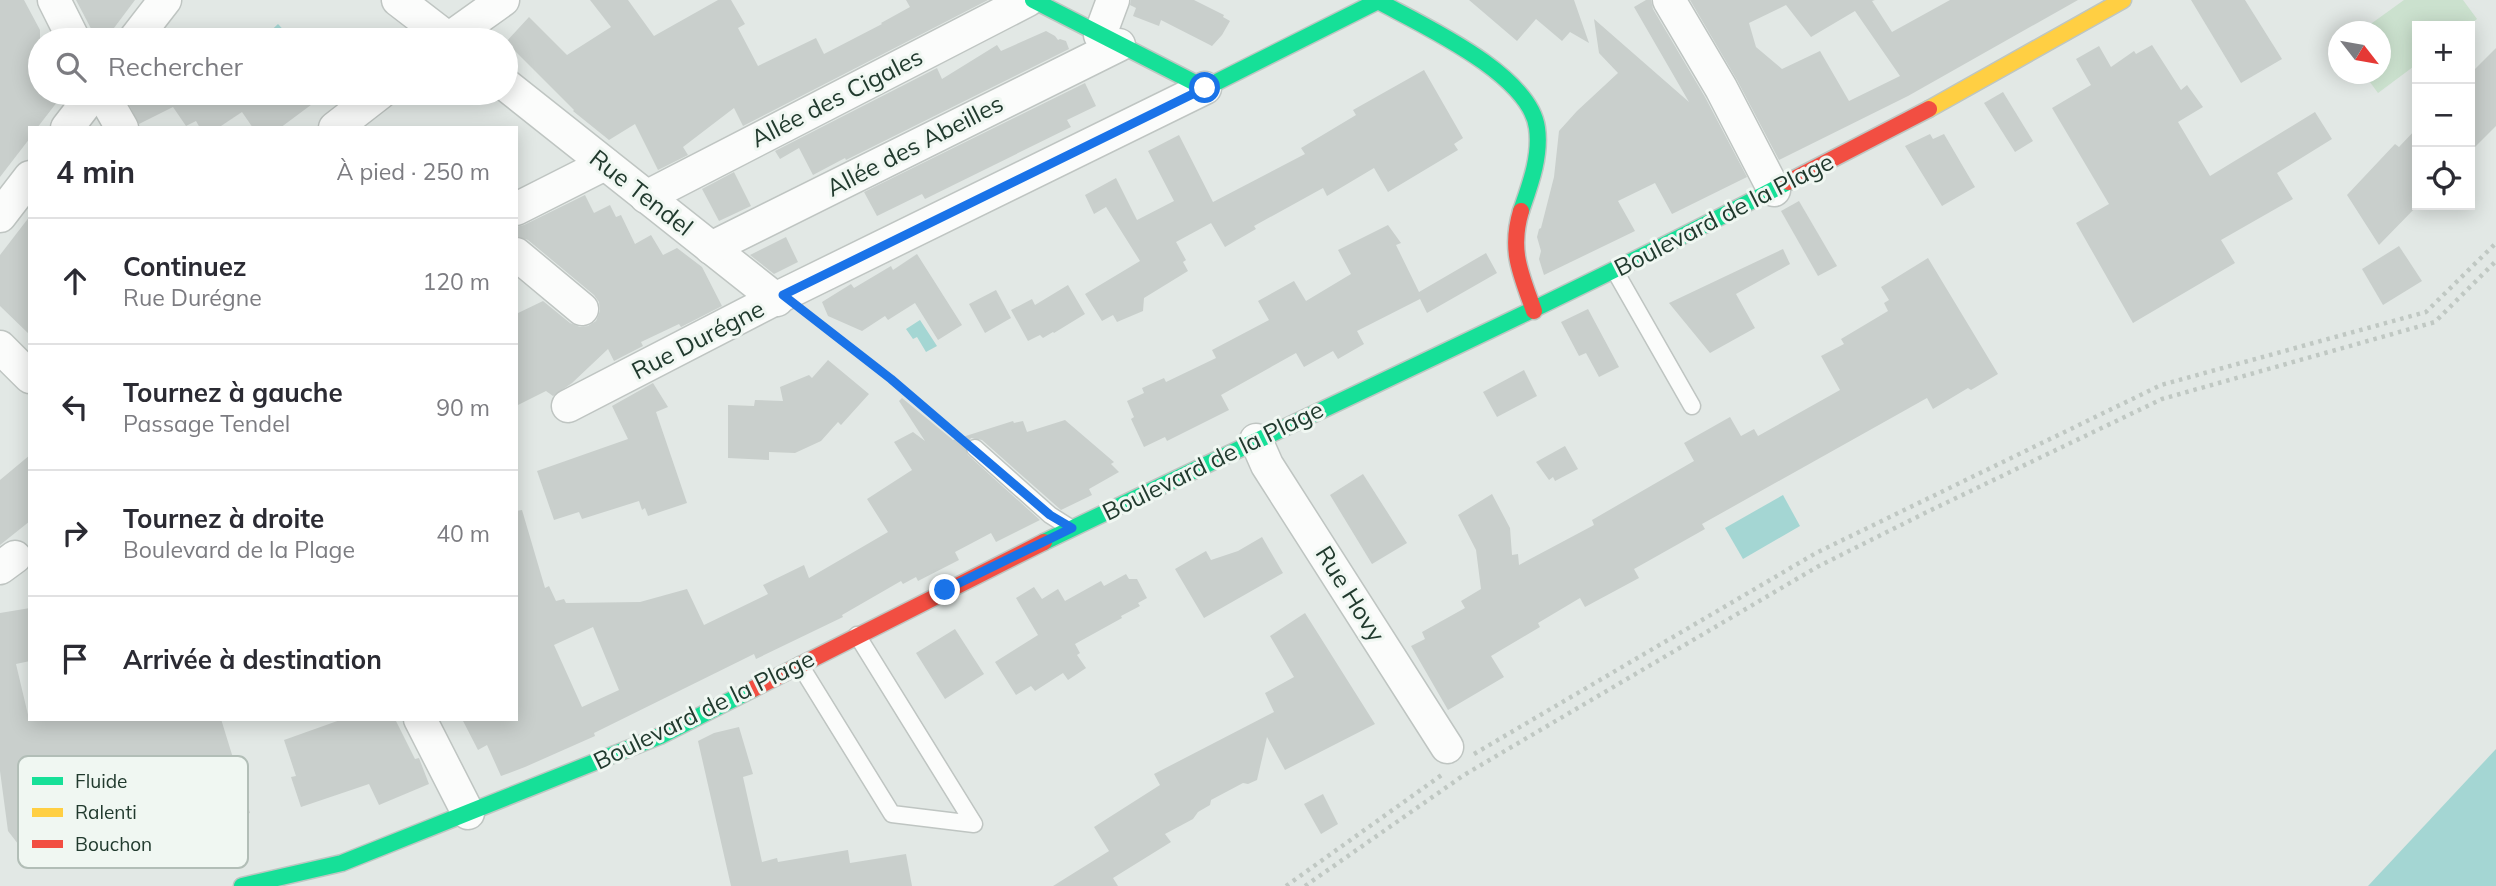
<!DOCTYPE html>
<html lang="fr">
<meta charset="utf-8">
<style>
:root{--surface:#fff;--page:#f2f2f3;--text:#2b2b33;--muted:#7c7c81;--line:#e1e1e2}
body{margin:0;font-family:Mulish,sans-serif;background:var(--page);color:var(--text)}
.controls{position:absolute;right:21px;top:21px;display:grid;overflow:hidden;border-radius:0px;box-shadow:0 4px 18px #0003}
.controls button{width:63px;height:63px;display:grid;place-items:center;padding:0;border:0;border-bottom:2px solid var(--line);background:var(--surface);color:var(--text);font:35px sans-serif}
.compass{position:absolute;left:2328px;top:21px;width:63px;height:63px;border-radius:50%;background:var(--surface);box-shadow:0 4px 18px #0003;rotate:121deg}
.stop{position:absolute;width:21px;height:21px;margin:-16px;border:5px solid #1a73e8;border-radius:50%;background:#fff}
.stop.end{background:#1a73e8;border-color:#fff;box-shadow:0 2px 7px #0008}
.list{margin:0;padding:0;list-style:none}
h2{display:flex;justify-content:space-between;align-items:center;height:91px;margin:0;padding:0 28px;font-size:30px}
h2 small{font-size:23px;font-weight:400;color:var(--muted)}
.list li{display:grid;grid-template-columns:46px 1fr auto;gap:21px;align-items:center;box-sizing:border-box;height:126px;padding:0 28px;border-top:2px solid var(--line)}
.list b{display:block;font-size:26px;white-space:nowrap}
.list p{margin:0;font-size:23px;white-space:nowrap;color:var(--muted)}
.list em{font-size:23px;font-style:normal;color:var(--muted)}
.icon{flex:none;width:38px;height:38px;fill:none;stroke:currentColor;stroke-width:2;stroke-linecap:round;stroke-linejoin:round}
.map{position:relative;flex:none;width:2496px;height:886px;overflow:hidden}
.search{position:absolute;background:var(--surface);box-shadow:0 4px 18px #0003;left:28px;top:28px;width:490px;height:77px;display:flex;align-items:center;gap:18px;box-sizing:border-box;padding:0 24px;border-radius:38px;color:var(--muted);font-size:26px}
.panel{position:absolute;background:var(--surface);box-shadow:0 4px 18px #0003;left:28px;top:126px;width:490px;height:595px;border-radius:0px}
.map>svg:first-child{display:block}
</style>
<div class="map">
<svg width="2496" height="886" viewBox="0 0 2496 886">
<rect width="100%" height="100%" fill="#e2e8e5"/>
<!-- green -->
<polygon fill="#cbe1ce" points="2404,0 2463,0 2477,19 2468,26 2417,26 2417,64 2378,93 2364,74 2380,74 2380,32 2361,31"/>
<!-- water -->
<g fill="#a4d6d3">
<polygon points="278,24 290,37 290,40 261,40"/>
<polygon points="920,320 937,346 926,352 917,337 913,339 906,329"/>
<polygon points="1783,495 1800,526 1743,559 1725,528"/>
<polygon points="2496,749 2496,886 2368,886"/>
</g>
<!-- building -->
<g fill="#c9cfcc" fill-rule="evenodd">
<polygon points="0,0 24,0 40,30 40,93 64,93 37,128 30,128 30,138 0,177"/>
<polygon points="76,0 135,0 105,40 97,40"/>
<polygon points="590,0 628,0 654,36 718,0 731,0 745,24 738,28 758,66 816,38 824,54 882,24 881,23 910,7 906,0 988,0 743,126 734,108 683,147 688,155 658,170 635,124 609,140 573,111 574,110 506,42 529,17 567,55 611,27"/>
<polygon points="1131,0 1194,0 1224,15 1223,17 1230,21 1222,35 1212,46 1161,20 1159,26 1133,16 1136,8 1130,5"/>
<polygon points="1469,0 1574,0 1589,43 1570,32 1562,41 1536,19 1517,41"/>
<polygon points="1646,0 1651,0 1653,9 1705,97 1747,177 1672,214 1655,183 1618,201 1635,231 1544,275 1539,259 1541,251 1537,237 1539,229 1541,228 1554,177 1559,131 1577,111 1618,73 1599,53 1594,19 1689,102 1634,7"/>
<path d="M 1690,0 L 1875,0 L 1872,1 L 1892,32 L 1950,0 L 2078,0 L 1908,96 L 1779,160 L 1737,80 ZM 1786,5 L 1811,37 L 1855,11 L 1900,76 L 1849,101 L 1820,51 L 1782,69 L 1756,47 L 1749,23 Z"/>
<polygon points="2191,0 2245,0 2282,59 2241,83"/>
<polygon points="1046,31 1055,36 1058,40 1060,39 1066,41 1069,49 846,160 845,158 813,175 799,148 780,159 775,151 937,68 942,79 997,45 1001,51"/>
<polygon points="2152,45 2181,90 2187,85 2203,107 2178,122 2210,176 2315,112 2332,139 2277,173 2293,199 2221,240 2235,263 2133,323 2076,223 2109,204 2052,108 2091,85 2076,59 2099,46 2111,67 2134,51 2136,54"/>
<polygon points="2496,48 2496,126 2470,152 2470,74"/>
<polygon points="1424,70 1463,138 1454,144 1458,150 1388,192 1374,168 1327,196 1323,188 1254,226 1256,229 1225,247 1211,223 1176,242 1186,260 1183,262 1188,271 1144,298 1143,311 1117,322 1113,315 1102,321 1085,294 1140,261 1106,207 1094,214 1085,195 1116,178 1137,220 1174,201 1148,151 1179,135 1213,202 1305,154 1301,148 1356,115 1353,110"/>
<polygon points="1085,83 1096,106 1067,120 1071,127 925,199 922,194 877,216 864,192"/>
<polygon points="2003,92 2033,141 2015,152 1984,103"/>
<polygon points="123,93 327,93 280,128 253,128 242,112 218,128 200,128 196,121 186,126 173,107 139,124"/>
<polygon points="2417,128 2417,206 2379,245 2347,195 2395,144 2399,147"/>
<polygon points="1930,134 1933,139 1944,134 1975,187 1942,206 1905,146"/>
<polygon points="734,172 751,206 719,221 702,189"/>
<polygon points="585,195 594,213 610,205 616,217 621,215 635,244 651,235 663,255 677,248 702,267 722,306 681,327 679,324 641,342 643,346 614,361 608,349 572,383 553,396 546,391 516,406 516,314 543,301 570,323 580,327 588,326 596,321 600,311 599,302 594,295 528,240 516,236 516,227 524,225"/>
<polygon points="1799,201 1837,266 1818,276 1781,211"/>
<polygon points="30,216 30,335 0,306 0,255"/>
<polygon points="1388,225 1401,243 1396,245 1419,292 1486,253 1497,273 1427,313 1420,299 1357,331 1364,344 1338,359 1333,351 1304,367 1296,353 1221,395 1229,410 1167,441 1165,437 1144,447 1131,419 1134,417 1127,401 1144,393 1142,388 1164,378 1166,382 1216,358 1212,350 1269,320 1258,301 1294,281 1306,301 1351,274 1338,250"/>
<polygon points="786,237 798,262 774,274 750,255"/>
<polygon points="2399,246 2422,281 2383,305 2362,269"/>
<polygon points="1783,249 1790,264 1736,294 1755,328 1710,353 1669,303"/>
<polygon points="917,254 962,325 938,340 915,303 888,320 885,316 862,331 828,316 822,302 851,284 854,288 891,266 893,270"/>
<polygon points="1928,258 1998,374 1971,390 1968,388 1933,409 1927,398 1702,524 1705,529 1634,569 1639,578 1585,607 1580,598 1538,623 1540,627 1491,656 1504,677 1448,710 1411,646 1425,639 1422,632 1465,608 1461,601 1481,589 1476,550 1458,515 1492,494 1510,528 1512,555 1518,554 1519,565 1594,525 1592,520 1694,461 1684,443 1730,417 1741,436 1754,429 1758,436 1840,390 1821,356 1844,344 1841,339 1888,311 1884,303 1889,300 1881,287"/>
<polygon points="1068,285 1085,314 1054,333 1053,332 1043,338 1040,335 1028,341 1011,310 1032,299 1035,305"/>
<polygon points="996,290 1011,318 985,333 969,304"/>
<polygon points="1588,309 1619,367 1599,377 1586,353 1579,356 1561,322"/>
<polygon points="828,360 869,394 841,425 838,422 821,441 795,453 769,452 769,460 728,458 728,405 754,406 755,400 783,401 780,387 809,375 812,378"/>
<polygon points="1524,370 1537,396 1497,417 1483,392"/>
<polygon points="653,383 668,407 656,412 687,503 648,516 645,508 642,510 639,501 582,519 579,512 554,520 537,471 628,439 612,406"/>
<path d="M 902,398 L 953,440 L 1013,421 L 1014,423 L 1023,421 L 1027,432 L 1065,420 L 1114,462 L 1111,464 L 1119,472 L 1089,489 L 1092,495 L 1061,510 L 982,440 L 971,438 L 965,447 L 968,455 L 1040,520 L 996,542 L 991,533 L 955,552 L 959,560 L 918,581 L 916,577 L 903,584 L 901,581 L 842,615 L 843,617 L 756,659 L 754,654 L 594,733 L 595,736 L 525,767 L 501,776 L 487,745 L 478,750 L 462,719 L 516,719 L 516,511 L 522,510 L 545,588 L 549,586 L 556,601 L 564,599 L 566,603 L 640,602 L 687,589 L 704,625 L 768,594 L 763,585 L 804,565 L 809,578 L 888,532 L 867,499 L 912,470 L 894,442 L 913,432 L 925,441 L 899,401 ZM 593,627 L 619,690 L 582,707 L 554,645 Z"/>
<polygon points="1565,446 1578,469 1555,481 1553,477 1549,480 1536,462"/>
<polygon points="30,455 30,521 0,545 0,480"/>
<polygon points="1363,474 1407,543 1372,564 1330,495"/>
<polygon points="1262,537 1283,573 1204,618 1175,569 1206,551 1211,560 1238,551"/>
<polygon points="1126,574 1129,579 1137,579 1147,598 1138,603 1140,606 1121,616 1122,618 1075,644 1080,653 1077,655 1086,668 1068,680 1063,673 1035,691 1031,686 1016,695 995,662 1038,635 1016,598 1034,587 1042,599 1058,589 1065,601 1101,581 1104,586"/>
<polygon points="30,608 30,661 16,664 29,719 221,719 250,813 237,816 229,813 184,827 182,833 167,837 158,807 128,813 111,837 93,840 84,845 80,855 62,865 22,849 8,831 0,771 0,613"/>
<polygon points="1305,613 1375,724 1285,770 1267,737 1257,780 1248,784 1243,783 1211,800 1210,805 1198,812 1193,819 1165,834 1171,842 1113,878 1118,886 1053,886 1109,851 1094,827 1160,785 1154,774 1274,712 1265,693 1294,677 1270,636"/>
<polygon points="955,629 984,674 945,699 916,653"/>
<polygon points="343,719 395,719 415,759 419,758 429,784 379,805 369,784 301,807 291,777 296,776 284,740"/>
<polygon points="739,727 753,774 743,777 762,862 777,858 778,862 848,850 850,863 906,854 912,886 731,886 698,741 714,733"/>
<polygon points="1323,794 1338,824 1321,834 1304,804"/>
</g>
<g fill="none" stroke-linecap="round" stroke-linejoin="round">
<!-- lane casing -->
<g stroke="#bfc5c2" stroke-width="19">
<g id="lane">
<polyline points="1615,271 1692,406"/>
<polyline points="975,448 1050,515 1069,527"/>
<polyline points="800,665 892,814 974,824 857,635"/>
</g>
</g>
<!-- street casing -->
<g stroke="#bfc5c2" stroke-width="35">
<g id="street">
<polyline points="54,0 74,40"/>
<polyline points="398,0 450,40"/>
<polyline points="1669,0 1721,88 1774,190"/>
<polyline points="1100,35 1113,0"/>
<polyline points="134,40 165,0"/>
<polyline points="447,40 503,0"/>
<polyline points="506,85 777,300"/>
<polyline points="102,93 122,128"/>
<polyline points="67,128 94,93"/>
<polyline points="335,128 380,93"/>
<polyline points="646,197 1028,0"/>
<polyline points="516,209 605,164"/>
<polyline points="0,216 30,177"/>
<polyline points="711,248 1119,45"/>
<polyline points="516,254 582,309"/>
<polyline points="0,347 30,377"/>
<polyline points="568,406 783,295 1205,88"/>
<polyline points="1256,440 1267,465 1447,747"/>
<polyline points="0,568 15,557"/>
<polyline points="420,719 468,813"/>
</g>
</g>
<!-- fast casing -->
<g stroke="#bec6c2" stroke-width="19">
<g id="fast">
<path d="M 1033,0 L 1205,88 L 1378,1 C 1422,25 1530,74 1537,128 C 1541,156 1530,185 1521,211"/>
<path d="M 1044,542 C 1293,422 1544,309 1788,182"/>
<polyline points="242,886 342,863 660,736 753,689"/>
</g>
</g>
<!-- slow casing -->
<g stroke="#bec6c2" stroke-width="19">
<polyline id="slow" points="1929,109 2123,0"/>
</g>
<!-- jam casing -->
<g stroke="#bec6c2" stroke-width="19">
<g id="jam">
<polyline points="1788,182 1929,109"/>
<path d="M 1521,211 C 1509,251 1521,274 1534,311"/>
<polyline points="753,689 1044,542"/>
</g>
</g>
<!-- path -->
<g stroke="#c0c8c3" stroke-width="4.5" stroke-dasharray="3.5 5" stroke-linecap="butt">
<polyline points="806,313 960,437"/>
<polyline points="1474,754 1816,553 2161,385 2426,312 2496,243"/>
<polyline points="1286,886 1443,774"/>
<polyline points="1305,886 1464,775 1817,567 1927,512 2162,399 2435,322 2496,261"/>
</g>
<!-- lane -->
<use href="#lane" stroke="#fbfcfb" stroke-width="16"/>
<!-- street -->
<use href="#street" stroke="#fbfcfb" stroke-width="32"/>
<!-- fast -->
<use href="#fast" stroke="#16e098" stroke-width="16"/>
<!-- slow -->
<use href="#slow" stroke="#ffcf43" stroke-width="16"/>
<!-- jam -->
<use href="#jam" stroke="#f24e42" stroke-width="16"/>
</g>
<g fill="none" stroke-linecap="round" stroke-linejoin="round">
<!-- route -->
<polyline stroke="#1a73e8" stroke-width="9" points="945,590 1072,528 1050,515 891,379 783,295 1205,88"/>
</g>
<g text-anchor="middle" stroke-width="6" stroke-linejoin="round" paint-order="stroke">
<!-- street labels -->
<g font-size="24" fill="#213a2e" stroke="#f0f7f2">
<text transform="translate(837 98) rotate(-27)" y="8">Allée des Cigales</text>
<text transform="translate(915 146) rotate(-27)" y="8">Allée des Abeilles</text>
<text transform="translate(641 193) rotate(38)" y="8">Rue Tendel</text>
<text transform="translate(1724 215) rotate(-27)" y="8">Boulevard de la Plage</text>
<text transform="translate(698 340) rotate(-27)" y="8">Rue Durégne</text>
<text transform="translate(1213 461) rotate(-26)" y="8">Boulevard de la Plage</text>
<text transform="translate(1350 594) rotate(58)" y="8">Rue Hovy</text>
<text transform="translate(704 710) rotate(-26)" y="8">Boulevard de la Plage</text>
</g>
</g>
<!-- legend -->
<rect x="18" y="756" width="230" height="112" rx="10" fill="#f0f7f2" stroke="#b2beb7" stroke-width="2"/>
<rect x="32" y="777" width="31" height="8" fill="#16e098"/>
<rect x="32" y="808" width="31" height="9" fill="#ffcf43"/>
<rect x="32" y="840" width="31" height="8" fill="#f24e42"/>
<g font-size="19" fill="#213a2e">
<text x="75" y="788">Fluide</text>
<text x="75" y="819">Ralenti</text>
<text x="75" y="851">Bouchon</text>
</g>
</svg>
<div class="controls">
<button>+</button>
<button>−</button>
<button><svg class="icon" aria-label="locate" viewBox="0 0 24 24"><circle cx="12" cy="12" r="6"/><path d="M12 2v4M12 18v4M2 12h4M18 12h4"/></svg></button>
</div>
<svg class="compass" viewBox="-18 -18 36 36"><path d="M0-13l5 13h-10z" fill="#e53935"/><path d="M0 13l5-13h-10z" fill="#7c7c81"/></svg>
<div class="stop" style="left:1205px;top:88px"></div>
<div class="stop end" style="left:945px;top:590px"></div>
<div class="search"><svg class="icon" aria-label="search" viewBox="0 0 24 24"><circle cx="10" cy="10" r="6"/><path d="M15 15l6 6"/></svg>Rechercher</div>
<section class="panel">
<h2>4 min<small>À pied · 250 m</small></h2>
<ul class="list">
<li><svg class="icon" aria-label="ahead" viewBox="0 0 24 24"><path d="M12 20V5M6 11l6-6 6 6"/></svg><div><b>Continuez</b><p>Rue Durégne</p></div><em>120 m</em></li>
<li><svg class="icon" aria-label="left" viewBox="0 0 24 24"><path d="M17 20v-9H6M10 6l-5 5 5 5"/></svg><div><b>Tournez à gauche</b><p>Passage Tendel</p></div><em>90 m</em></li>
<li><svg class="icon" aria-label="right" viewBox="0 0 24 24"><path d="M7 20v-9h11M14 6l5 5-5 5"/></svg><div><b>Tournez à droite</b><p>Boulevard de la Plage</p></div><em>40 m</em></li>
<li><svg class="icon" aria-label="arrive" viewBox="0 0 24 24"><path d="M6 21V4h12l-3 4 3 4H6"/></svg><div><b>Arrivée à destination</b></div></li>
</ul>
</section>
</div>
